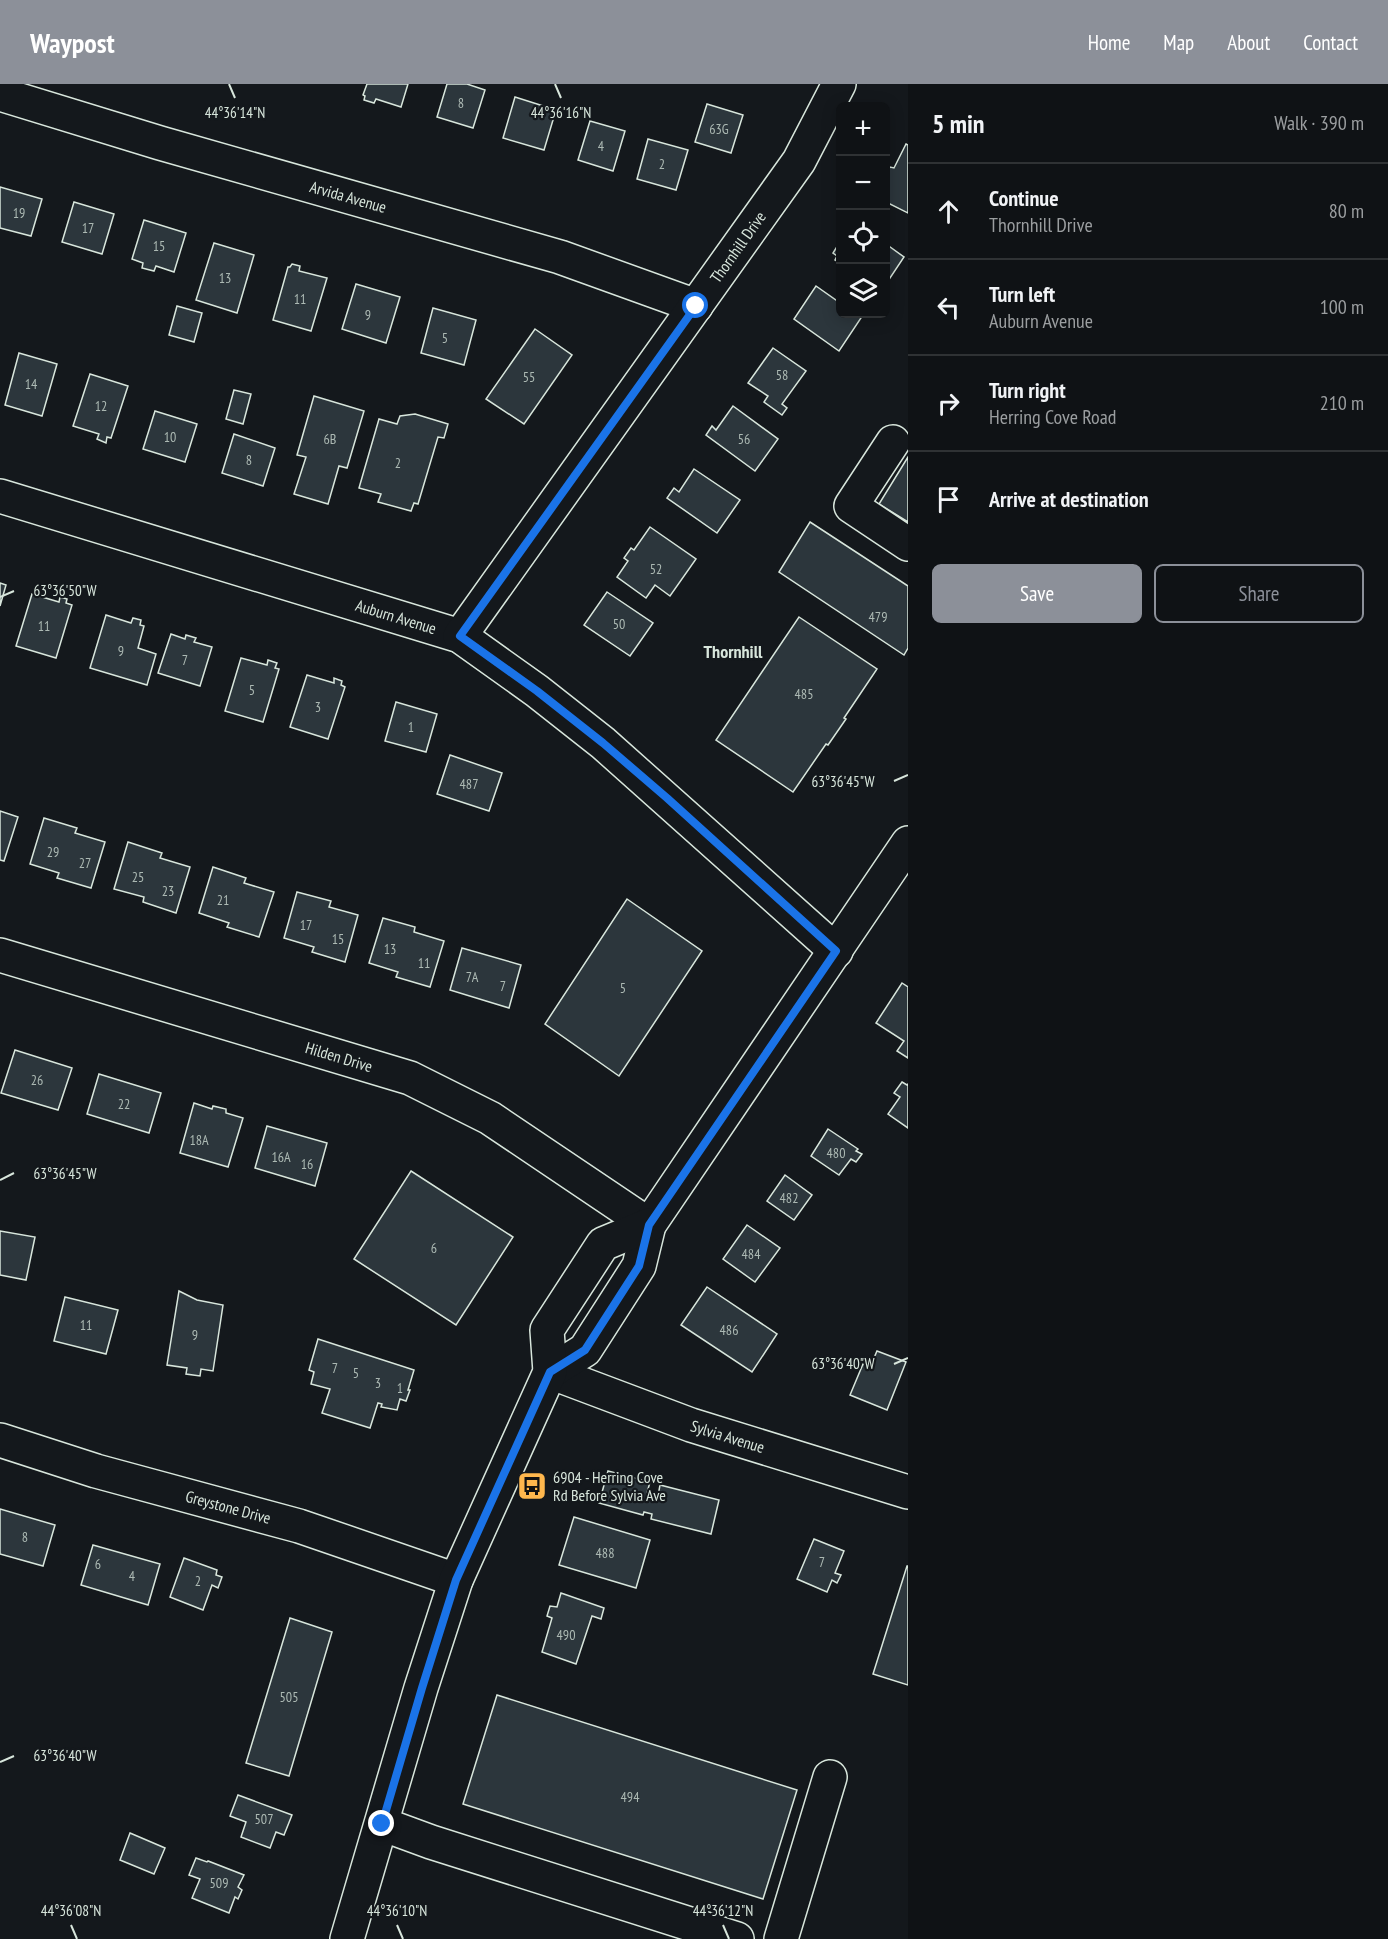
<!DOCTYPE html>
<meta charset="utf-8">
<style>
:root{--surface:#0f1215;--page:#181b1e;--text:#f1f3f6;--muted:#9b9ea0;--line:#2f3234;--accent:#8c9099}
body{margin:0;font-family:"PT Sans Narrow",sans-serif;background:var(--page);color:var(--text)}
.controls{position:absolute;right:18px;top:18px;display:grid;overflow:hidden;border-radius:9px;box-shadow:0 3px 15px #0003}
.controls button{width:54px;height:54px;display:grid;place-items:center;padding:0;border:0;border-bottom:2px solid var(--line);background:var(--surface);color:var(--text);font:30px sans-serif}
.stop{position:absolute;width:18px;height:18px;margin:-14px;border:4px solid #1a73e8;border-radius:50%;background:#fff}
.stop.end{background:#1a73e8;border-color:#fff;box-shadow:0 2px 6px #0008}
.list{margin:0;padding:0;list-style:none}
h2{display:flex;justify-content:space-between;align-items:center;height:78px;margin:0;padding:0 24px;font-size:26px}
h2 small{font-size:20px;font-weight:400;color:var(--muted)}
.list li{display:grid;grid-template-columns:39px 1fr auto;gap:18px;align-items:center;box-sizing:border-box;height:96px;padding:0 24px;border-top:2px solid var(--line)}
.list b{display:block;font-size:22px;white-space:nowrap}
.list p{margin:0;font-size:20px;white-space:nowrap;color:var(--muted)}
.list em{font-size:20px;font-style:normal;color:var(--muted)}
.actions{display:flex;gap:12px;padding:18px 24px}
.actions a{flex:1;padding:14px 0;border:2px solid var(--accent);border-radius:9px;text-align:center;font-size:21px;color:var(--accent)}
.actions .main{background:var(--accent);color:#fff}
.icon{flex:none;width:33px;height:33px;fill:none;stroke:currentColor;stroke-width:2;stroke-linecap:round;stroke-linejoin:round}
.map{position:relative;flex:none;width:908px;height:1855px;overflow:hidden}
header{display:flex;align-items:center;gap:36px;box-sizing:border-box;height:84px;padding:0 30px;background:var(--accent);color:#fff}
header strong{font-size:28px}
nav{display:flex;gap:33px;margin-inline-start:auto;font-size:21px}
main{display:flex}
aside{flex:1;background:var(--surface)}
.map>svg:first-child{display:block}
</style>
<header>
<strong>Waypost</strong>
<nav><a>Home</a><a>Map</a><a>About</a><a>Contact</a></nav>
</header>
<main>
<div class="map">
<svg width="908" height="1855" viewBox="0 0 908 1855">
<rect width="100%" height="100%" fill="#14181c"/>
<!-- building -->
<g fill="#2c363c" stroke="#d8e6dc" stroke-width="1.5">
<polygon points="367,0 408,0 401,23 376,15 374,19 364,16 365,12 363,11"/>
<polygon points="447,0 467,0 485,6 473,44 437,33"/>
<polygon points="515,13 556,26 544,66 503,54"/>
<polygon points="707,20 743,31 731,69 695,58"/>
<polygon points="590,37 625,47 613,87 578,76"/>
<polygon points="648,55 688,66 676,106 637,95"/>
<polygon points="906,60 908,61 908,129 886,118 886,100 888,95 886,94 886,91 890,83 894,84"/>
<polygon points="0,103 42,115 31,152 0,144"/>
<polygon points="74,118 114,130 102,170 62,158"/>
<polygon points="144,136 186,149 174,188 156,182 154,187 142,184 143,179 132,175"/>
<polygon points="214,159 254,171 237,229 196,216"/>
<polygon points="886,160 904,173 886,200"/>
<polygon points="838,161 840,163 840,179 835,176 837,172 833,169"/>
<polygon points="292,180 300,182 299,187 327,194 311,247 273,236 288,183 290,183"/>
<polygon points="356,200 400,213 386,259 342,245"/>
<polygon points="816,202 840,219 840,230 856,230 861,234 839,267 794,235"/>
<polygon points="177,222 202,229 194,258 169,251"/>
<polygon points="433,224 476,236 464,281 421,269"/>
<polygon points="535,245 572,271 524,340 486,315"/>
<polygon points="773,264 806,287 782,320 787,324 782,331 764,318 768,312 748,299"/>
<polygon points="19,269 57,280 42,332 5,321"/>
<polygon points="90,290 128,302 111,354 107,353 106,359 97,355 99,350 73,342"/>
<polygon points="234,306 251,310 243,340 226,335"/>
<polygon points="314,312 364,327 347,384 339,382 328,420 294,410 306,373 297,371"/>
<polygon points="733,322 778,355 755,387 706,351 712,342 716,346"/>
<polygon points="155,327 197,340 185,378 143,365"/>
<polygon points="415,330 448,340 444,354 438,353 418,420 414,419 411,427 378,418 381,410 359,404 379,335 397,340 400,332"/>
<polygon points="234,350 275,364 263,402 222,389"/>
<polygon points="908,373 908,438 879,420"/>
<polygon points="694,385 740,416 717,449 667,414 674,404 679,408"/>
<polygon points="810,438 908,502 908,564 904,571 779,488"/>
<polygon points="650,443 696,475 670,512 655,501 646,514 617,493 628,477 624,474 631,464 634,466"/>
<polygon points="0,499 6,501 0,522"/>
<polygon points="607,508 653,539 630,572 584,541"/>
<polygon points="32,510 59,518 60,513 67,515 66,519 72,521 56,574 16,562"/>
<polygon points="106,531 131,539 133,534 141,536 140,541 144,542 138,564 156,570 147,601 90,584"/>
<polygon points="799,533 877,585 844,634 846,635 828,661 826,660 793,708 716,656"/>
<polygon points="171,550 185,555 186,551 196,554 194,558 212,563 200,602 158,589"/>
<polygon points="241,574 267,581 268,576 277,579 275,584 279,585 263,638 225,627"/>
<polygon points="307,591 334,599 334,594 342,597 341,601 345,603 328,655 290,643"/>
<polygon points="396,618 437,630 426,668 385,657"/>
<polygon points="450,671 502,689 489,727 437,710"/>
<polygon points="0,727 18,733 4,777 0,776"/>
<polygon points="44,734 77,744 75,749 105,758 91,804 57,794 59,789 30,780"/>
<polygon points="128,758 162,769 160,774 190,783 176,829 143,818 144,813 114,805"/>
<polygon points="213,783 246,794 244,799 274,808 259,853 227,843 229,839 199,829"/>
<polygon points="297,808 331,817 329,823 358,831 345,878 312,868 314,863 284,854"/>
<polygon points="627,815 702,867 619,992 545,940"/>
<polygon points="383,834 415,843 414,848 444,857 430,903 396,893 398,888 369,879"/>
<polygon points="462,864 521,881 509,924 450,906"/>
<polygon points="902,899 908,903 908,974 897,967 904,957 876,939"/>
<polygon points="15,966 72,984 58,1026 1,1009"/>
<polygon points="99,990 161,1009 149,1049 87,1030"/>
<polygon points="902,998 907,1001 908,1000 908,1044 888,1030 900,1013 894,1009"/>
<polygon points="194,1019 212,1025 213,1022 226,1025 226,1029 243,1034 228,1083 180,1069"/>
<polygon points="267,1042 327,1059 315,1102 255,1084"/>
<polygon points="828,1045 858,1065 856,1067 862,1070 856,1078 851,1075 839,1091 811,1072"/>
<polygon points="411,1087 513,1153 456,1241 354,1175"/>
<polygon points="785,1091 812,1111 794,1136 767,1117"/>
<polygon points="747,1141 780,1164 755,1198 723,1175"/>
<polygon points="0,1147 35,1153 26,1196 0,1191"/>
<polygon points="707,1203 777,1250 752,1288 681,1241"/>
<polygon points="179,1207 197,1216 223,1221 213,1287 201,1285 200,1292 186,1290 187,1284 167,1281"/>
<polygon points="65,1213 118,1226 106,1270 54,1257"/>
<polygon points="318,1255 414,1286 408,1306 410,1306 406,1317 400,1315 397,1326 381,1323 382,1320 378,1319 370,1344 322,1329 330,1305 311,1300 314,1288 309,1286"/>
<polygon points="877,1267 906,1278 887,1326 850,1311 863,1280 870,1283"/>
<polygon points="608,1387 650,1398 647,1409 658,1412 660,1401 719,1416 711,1450 651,1435 652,1430 644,1428 643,1431 599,1419"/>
<polygon points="0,1425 55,1441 43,1482 0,1470"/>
<polygon points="574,1433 650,1456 636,1504 559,1481"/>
<polygon points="814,1455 844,1467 835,1489 841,1491 837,1499 832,1496 827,1508 797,1495"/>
<polygon points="93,1461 160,1480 148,1521 81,1501"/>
<polygon points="184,1474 217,1486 216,1491 222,1493 218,1504 212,1501 203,1526 170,1513"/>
<polygon points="907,1482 908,1482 908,1601 873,1590"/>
<polygon points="561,1509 604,1524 601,1535 592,1532 576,1580 542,1568 552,1534 547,1532 550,1522 557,1523"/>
<polygon points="290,1534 332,1548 289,1692 246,1679"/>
<polygon points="497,1611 797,1706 763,1815 463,1720"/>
<polygon points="238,1711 292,1731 284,1751 276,1748 270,1764 241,1753 246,1738 230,1732"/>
<polygon points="130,1749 165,1764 154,1790 120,1776"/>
<polygon points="196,1774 207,1778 208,1777 244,1791 238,1803 242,1806 238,1815 235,1813 229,1829 192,1814 200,1795 189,1791"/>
</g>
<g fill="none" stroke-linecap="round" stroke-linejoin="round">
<!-- minor casing -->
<g stroke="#d8e6dc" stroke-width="36">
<g id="minor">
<path id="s1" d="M 0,10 L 160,59 L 560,173 L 696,222"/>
<polyline points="893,358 851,422 908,460"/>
<path id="s2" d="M 0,412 L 460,552 L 537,607 L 603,659 L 836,867"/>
<path id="s3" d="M 460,552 L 799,77 L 839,0"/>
<path id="s4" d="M 0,871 L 410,994 L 490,1034 L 649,1141"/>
<path id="s5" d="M 550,1288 L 691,1341 L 908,1408"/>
<path id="s6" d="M 0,1356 L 96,1387 L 299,1442 L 456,1496"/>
<polyline points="382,1740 431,1758 737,1855"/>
<polyline points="781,1855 830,1693"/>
</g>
</g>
<!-- major casing -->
<g stroke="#d8e6dc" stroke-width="36">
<g id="major">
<polyline points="550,1288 585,1266 639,1182 649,1141 908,759"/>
<polyline points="347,1855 421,1604 456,1496 550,1288 547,1246 603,1160 649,1141"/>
</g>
</g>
<!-- minor -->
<use href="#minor" stroke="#14181c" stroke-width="33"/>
<!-- major -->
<use href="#major" stroke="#14181c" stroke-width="33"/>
</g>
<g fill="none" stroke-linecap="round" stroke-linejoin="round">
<!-- route -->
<polyline stroke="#1a73e8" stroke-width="8" points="382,1740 422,1604 456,1496 550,1288 585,1266 639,1182 649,1141 836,867 667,714 603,659 537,607 460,552 696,222"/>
</g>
<!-- ticks -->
<path fill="none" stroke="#d8e6dc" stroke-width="2" d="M 229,0 L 235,14M 555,0 L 561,14M 0,513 L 14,507M 894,697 L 908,691M 0,1096 L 14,1089M 894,1280 L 908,1274M 0,1678 L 14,1672M 71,1841 L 77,1855M 397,1841 L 403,1855M 723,1841 L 729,1855"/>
<!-- icons -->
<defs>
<g id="bus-square" transform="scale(1.5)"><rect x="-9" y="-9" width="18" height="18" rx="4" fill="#ffb74d" stroke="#14181c"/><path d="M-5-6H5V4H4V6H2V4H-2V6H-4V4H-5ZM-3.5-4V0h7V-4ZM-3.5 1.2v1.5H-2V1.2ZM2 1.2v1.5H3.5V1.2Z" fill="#111"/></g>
</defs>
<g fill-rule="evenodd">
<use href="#bus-square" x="532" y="1402"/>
</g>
<g text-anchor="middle" stroke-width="4.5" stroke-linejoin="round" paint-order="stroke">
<!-- number labels -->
<g font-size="14" fill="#adbab4">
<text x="461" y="24">8</text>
<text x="719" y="50">63G</text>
<text x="601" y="67">4</text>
<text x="662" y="85">2</text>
<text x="19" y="134">19</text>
<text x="88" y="149">17</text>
<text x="159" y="167">15</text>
<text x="225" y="199">13</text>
<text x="300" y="220">11</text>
<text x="368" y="236">9</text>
<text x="445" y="259">5</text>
<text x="782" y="296">58</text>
<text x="529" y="298">55</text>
<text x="31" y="305">14</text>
<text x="101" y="327">12</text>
<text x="170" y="358">10</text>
<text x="330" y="360">6B</text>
<text x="744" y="360">56</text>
<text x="249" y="381">8</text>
<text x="398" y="384">2</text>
<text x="656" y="490">52</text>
<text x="878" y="538">479</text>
<text x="619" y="545">50</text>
<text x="44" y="547">11</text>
<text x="121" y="572">9</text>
<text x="185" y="581">7</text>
<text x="252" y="611">5</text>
<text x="804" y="615">485</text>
<text x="318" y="628">3</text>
<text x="411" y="648">1</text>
<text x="469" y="705">487</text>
<text x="53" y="773">29</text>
<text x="85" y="784">27</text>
<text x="138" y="798">25</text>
<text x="168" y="812">23</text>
<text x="223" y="821">21</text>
<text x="306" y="846">17</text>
<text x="338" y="860">15</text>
<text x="390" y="870">13</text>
<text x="424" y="884">11</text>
<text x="472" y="898">7A</text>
<text x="503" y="907">7</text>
<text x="623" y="909">5</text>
<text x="37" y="1001">26</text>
<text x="124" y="1025">22</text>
<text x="199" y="1061">18A</text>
<text x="836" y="1074">480</text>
<text x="281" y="1078">16A</text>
<text x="307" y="1085">16</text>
<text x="789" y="1119">482</text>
<text x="434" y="1169">6</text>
<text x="751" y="1175">484</text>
<text x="86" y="1246">11</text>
<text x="729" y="1251">486</text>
<text x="195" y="1256">9</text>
<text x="335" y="1289">7</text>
<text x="356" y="1294">5</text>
<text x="378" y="1304">3</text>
<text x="400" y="1309">1</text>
<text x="25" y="1458">8</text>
<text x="605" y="1474">488</text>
<text x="822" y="1483">7</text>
<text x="98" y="1485">6</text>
<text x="132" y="1497">4</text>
<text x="198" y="1502">2</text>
<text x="566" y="1556">490</text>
<text x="289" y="1618">505</text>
<text x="630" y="1718">494</text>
<text x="264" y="1740">507</text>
<text x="219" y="1804">509</text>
</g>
<!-- street labels -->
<g font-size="16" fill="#d8e6dc" stroke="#14181c">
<text dy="6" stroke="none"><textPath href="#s1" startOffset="363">Arvida Avenue</textPath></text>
<text dy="6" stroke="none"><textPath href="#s3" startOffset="478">Thornhill Drive</textPath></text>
<text dy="6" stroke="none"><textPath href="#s2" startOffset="414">Auburn Avenue</textPath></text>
<text dy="6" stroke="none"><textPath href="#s4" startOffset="354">Hilden Drive</textPath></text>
<text dy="6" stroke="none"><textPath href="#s5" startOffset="189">Sylvia Avenue</textPath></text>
<text dy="6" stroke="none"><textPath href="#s6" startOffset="238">Greystone Drive</textPath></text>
</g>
<!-- poi labels -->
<g font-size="16" fill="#d8e6dc" stroke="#14181c" text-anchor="start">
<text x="553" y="1399">6904 - Herring Cove<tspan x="553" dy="18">Rd Before Sylvia Ave</tspan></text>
</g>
<!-- neighbourhood labels -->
<g font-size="18" font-weight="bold" fill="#d8e6dc" stroke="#14181c">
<text x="733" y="574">Thornhill</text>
</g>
</g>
<g font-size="15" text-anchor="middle" fill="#d8e6dc" stroke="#14181c" stroke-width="4.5" stroke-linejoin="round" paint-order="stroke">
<text x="235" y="34">44°36'14"N</text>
<text x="561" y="34">44°36'16"N</text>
<text x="65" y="512">63°36'50"W</text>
<text x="843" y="703">63°36'45"W</text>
<text x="65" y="1095">63°36'45"W</text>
<text x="843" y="1285">63°36'40"W</text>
<text x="65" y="1677">63°36'40"W</text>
<text x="71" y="1832">44°36'08"N</text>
<text x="397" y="1832">44°36'10"N</text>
<text x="723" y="1832">44°36'12"N</text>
</g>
</svg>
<div class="controls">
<button>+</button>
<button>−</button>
<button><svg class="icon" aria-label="locate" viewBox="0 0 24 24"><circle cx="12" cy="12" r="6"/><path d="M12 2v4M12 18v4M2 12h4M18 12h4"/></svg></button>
<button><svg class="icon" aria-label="layers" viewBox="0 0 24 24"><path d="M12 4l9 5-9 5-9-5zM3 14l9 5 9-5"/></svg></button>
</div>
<div class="stop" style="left:696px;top:222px"></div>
<div class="stop end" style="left:382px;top:1740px"></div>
</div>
<aside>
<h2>5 min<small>Walk · 390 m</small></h2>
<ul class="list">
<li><svg class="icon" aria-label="ahead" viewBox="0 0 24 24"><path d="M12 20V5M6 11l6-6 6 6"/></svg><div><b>Continue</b><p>Thornhill Drive</p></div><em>80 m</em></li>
<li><svg class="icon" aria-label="left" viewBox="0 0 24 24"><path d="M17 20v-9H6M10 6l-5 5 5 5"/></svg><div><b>Turn left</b><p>Auburn Avenue</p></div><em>100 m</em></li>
<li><svg class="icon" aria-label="right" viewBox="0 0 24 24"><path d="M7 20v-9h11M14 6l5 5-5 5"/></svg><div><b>Turn right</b><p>Herring Cove Road</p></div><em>210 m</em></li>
<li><svg class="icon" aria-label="arrive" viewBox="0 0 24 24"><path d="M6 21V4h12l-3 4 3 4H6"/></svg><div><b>Arrive at destination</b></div></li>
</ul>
<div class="actions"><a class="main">Save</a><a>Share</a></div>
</aside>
</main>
